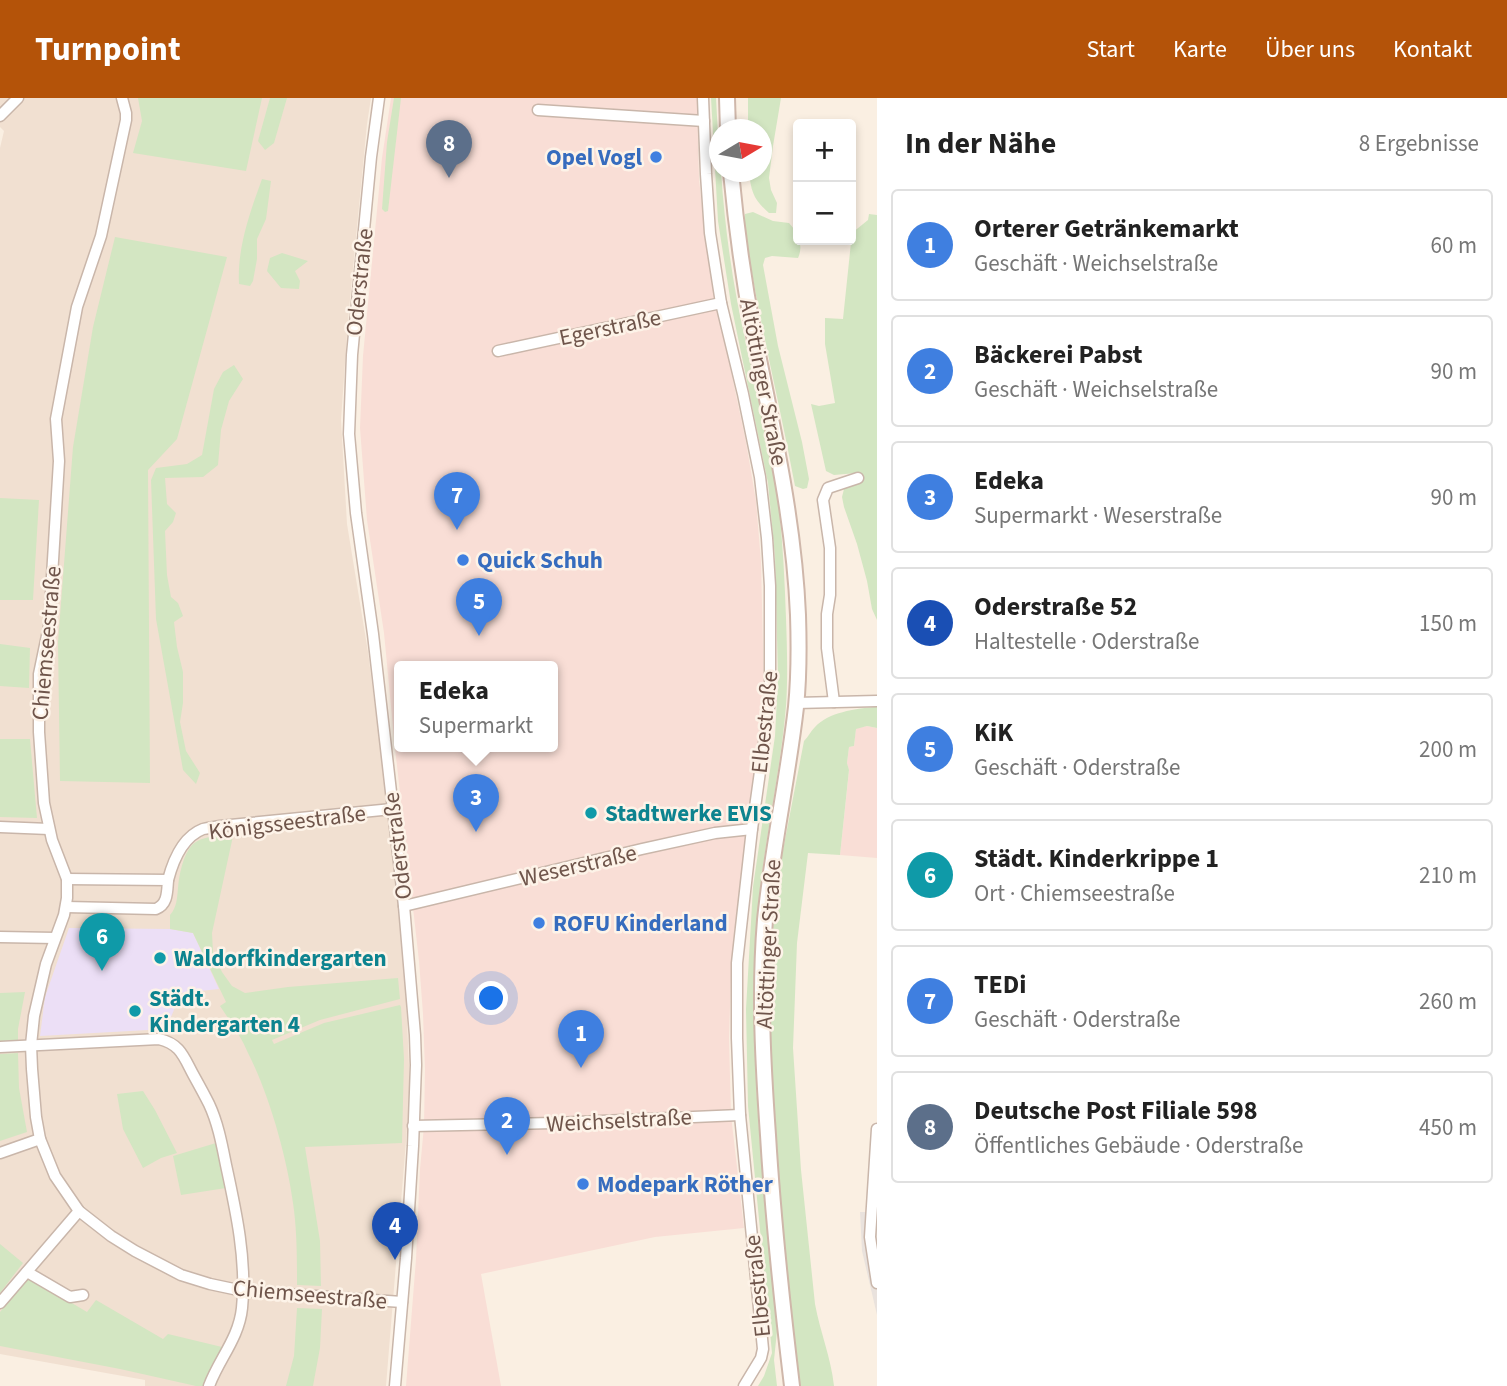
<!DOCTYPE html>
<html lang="de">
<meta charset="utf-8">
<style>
:root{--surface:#fff;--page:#f6f6f6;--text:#222;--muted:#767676;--line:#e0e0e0;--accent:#b45309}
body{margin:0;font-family:"Source Sans 3",sans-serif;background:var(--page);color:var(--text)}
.controls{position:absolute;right:21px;top:21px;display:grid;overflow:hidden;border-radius:7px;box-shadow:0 4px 10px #0003}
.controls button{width:63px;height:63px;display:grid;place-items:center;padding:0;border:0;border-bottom:2px solid var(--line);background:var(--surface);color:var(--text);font:35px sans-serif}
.compass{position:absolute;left:709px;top:21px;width:63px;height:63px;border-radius:50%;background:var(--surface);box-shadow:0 4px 10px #0003;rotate:80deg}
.you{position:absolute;left:492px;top:901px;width:24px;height:24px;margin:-18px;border:5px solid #fff;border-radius:50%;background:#1a73e8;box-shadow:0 0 0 10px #1a73e833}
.badge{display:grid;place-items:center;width:46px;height:46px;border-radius:50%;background:var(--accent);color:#fff;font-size:23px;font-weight:700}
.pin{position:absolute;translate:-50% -58px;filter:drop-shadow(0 2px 4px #0008)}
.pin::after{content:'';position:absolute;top:37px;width:24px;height:21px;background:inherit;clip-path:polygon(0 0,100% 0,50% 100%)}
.popup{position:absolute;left:394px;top:563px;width:164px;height:91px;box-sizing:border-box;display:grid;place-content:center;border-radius:7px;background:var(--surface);filter:drop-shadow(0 2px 5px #0005);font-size:23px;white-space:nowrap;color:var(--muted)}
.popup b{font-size:26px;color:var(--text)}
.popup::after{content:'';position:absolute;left:50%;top:100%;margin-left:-14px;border:14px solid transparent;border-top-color:var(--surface)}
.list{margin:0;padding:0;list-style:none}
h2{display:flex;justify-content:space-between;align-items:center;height:91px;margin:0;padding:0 28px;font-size:30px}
h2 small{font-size:23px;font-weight:400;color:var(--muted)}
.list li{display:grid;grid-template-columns:46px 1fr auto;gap:21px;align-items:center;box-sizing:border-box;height:112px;margin:0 14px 14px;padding:0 14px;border:2px solid var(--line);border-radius:7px}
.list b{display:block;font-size:26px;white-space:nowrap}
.list p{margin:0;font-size:23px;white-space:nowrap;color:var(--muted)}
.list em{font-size:23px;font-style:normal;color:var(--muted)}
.map{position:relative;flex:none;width:877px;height:1288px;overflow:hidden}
header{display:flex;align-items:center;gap:42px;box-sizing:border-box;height:98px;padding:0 35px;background:var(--accent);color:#fff}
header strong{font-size:33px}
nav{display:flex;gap:38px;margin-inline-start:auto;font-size:24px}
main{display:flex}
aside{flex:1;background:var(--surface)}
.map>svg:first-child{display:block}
</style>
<header>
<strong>Turnpoint</strong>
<nav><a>Start</a><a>Karte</a><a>Über uns</a><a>Kontakt</a></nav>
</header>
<main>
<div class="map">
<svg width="877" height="1288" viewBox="0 0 877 1288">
<rect width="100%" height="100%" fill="#faefe2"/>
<!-- residential -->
<polygon fill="#f1e0d1" points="0,0 371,0 367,26 348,222 341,322 347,426 368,554 396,775 405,878 409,967 409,1006 386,1288 145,1288 145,1282 0,1256 0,50 4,33 0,29"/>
<!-- commercial -->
<g fill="#f9ded6" fill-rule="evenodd">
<path d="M 391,0 L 697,0 L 699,81 L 705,136 L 714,193 L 746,344 L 756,403 L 761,464 L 764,595 L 760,643 L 749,716 L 734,836 L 731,876 L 729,940 L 731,1017 L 744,1130 L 655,1139 L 481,1176 L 501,1288 L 406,1288 L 416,1161 L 420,1071 L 424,1028 L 425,971 L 423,916 L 419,863 L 395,650 L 384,535 L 367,422 L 360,330 L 363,258 L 382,60 ZM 399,568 L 553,568 L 553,648 L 399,648 Z"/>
<polygon points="867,628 877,630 877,760 840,757 849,673 847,665 849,649 854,648 856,630"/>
</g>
<!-- industrial -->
<polygon fill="#e9e2dd" points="860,1114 877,1114 877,1217 862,1153"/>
<!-- education -->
<polygon fill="#ecdff6" points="69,830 170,831 193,835 219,891 181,895 166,931 40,938 45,899"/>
<!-- green -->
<g fill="#d3e6c2">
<polygon points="138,0 262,0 246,73 133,55 142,23"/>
<polygon points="270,0 287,0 274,45 265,52 258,43"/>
<polygon points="394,0 401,0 388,113 385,114 382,111 387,44"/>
<path d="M 711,0 L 716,0 L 720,74 L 721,74 C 724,117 729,159 737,202 C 746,252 761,300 770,350 C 781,407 784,463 786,520 C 787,549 788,579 786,608 C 780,680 762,751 757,823 C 747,960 765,1096 777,1233 L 774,1262 L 777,1288 L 758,1288 L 764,1278 L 772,1255 L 748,1008 L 746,911 L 753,789 L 775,638 L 778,580 L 775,459 L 768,385 L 731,206 L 718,123 Z"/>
<path d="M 748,0 L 781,0 L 773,48 L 769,80 L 771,92 L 777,105 L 776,115 L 769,115 C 754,102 751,94 749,74 L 762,74 L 762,32 L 748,31 Z"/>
<path d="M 262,81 L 271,83 L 266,121 L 257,141 L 257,161 L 253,183 L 250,188 L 239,186 C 237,150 250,114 262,81 Z"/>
<path d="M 753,114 L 773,123 L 789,125 C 798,135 804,147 798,160 L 772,158 L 765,160 L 763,167 L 778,248 L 802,344 L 809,381 L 807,390 L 803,391 L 795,388 C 779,300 756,213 744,124 L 745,116 Z"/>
<polygon points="869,116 877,117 877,522 872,511 867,483 857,446 844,409 842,399 844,391 858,384 857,375 834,377 826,373 811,306 819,308 835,305 825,246 825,220 843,221 852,135 868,122"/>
<polygon points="115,139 227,159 177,341 148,372 150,685 60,683 58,544 73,349 93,229"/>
<polygon points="282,155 308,163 295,173 300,183 299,191 281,190 267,173 270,160"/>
<polygon points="234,267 243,281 229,303 221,332 218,367 203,379 165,380 167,406 176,415 173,424 165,433 167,477 171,499 178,505 183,518 174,524 177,549 183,574 183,605 180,624 186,653 200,675 196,686 183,672 156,521 151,382 156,370 187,366 202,357 214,291 223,274"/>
<polygon points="0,400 39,402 33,502 0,502"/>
<polygon points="0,546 30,550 29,590 0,588"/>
<path d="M 874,609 L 877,609 L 877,630 L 867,628 L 856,631 L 854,648 L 849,649 L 847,665 L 849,672 L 840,757 L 808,755 L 797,845 L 793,950 L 801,1072 L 815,1206 C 820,1234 831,1259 834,1288 L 800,1288 L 787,1173 L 770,994 L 771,849 L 779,773 L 804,643 C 808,639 811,633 815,629 C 829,614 855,611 874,609 Z"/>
<polygon points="0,641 30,641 37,720 0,719"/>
<path d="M 219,737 L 233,738 L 212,835 L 213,854 L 222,874 L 232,888 L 245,895 L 288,889 L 398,880 L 400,901 L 320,922 L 272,942 L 274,946 L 324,925 L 400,907 L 401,909 L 404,961 L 402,1045 L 305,1049 L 320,1143 L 321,1188 L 297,1187 C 297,1159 297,1132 293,1105 C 287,1059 269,996 248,955 C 241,938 230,923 220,908 L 226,904 L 193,835 L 170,831 L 170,817 C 177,809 177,800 178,790 C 179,777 183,757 192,747 C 199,740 210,739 219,737 Z"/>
<polygon points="25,894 18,931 18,943 0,944 0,895"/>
<polygon points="18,955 19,990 27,1034 0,1043 0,956"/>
<polygon points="143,993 155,1012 177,1055 161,1060 143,1070 123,1031 117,996"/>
<polygon points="216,1045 226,1090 181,1097 173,1058"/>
<polygon points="0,1146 23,1165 0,1195"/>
<polygon points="26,1182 33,1182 87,1214 96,1202 163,1241 168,1236 222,1249 204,1288 196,1288 120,1271 0,1248 0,1214"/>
<polygon points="297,1210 322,1211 320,1250 313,1288 286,1288 294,1258"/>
</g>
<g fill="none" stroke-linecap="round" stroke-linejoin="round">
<!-- street casing -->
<g stroke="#c9b6aa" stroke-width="13">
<g id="street">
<polyline points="122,0 126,15 126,22 101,138 77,209 56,321 59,363 49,528 39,576 39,634 44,705 52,742 67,781 67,800 64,817 46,866 34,918 31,947 32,971 36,1019 40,1041 55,1078 79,1113 111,1138 135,1153 181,1177 210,1186 243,1193 402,1204"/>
<polyline points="379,0 371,59 352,257 349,336 356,415 373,536 404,808 415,937 416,967 413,1048 406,1160 395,1288"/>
<polyline points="703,0 706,76 710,135 721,205 743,296 760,379 767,440 770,488 770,602 752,731 737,865 737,940 740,1017 763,1251 761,1260 744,1288"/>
<polyline points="538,12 704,23"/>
<polyline points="0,18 18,0"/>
<polyline points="498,253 721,205"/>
<polyline points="834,604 827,550 827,516 830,497 830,450 823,402 828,390 858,380"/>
<polyline points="796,605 877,603"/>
<polyline points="0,729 49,731"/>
<path d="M 168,782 C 173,763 182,739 203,731 C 208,730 214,729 220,728 L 392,711"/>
<polyline points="404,808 642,751 715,735 752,731"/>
<path d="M 66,809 L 156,811 C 168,806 167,794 168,782 L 67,781"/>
<polyline points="0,839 55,840"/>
<path d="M 0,949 L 159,941 C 181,946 184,960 194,978 C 199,987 204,996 209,1006 C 218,1025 222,1047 226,1067 C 236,1113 247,1163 242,1210 C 239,1240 219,1261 209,1288"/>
<polyline points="413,1028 554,1025 740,1017"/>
<polyline points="877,1031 870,1139 877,1185"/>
<polyline points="0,1055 40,1041"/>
<polyline points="27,1174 70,1199 83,1197"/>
<polyline points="0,1205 79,1113"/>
</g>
</g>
<!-- secondary casing -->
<g stroke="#cfb7aa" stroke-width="18">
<g id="secondary">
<polyline points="727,0 728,32"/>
<path d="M 731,74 C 736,127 743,179 753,232 C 772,327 794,420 798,517 C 799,547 799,579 796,609 C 788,680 772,751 765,822 C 759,894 763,966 768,1037 C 773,1121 782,1205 792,1288"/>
</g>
</g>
<!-- street -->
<use href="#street" stroke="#fff" stroke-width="10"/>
<!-- secondary -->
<use href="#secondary" stroke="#fff" stroke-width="14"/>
</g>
<!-- markers -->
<g fill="#3f7fe0" stroke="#fdf3e8" stroke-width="2.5">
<circle cx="656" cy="59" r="7"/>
<circle cx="463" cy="462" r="7"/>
<circle cx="539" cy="825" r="7"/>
<circle cx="583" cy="1086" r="7"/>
</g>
<g fill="#0f9aa8" stroke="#fdf3e8" stroke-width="2.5">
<circle cx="591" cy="715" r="7"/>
<circle cx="160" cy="860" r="7"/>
<circle cx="135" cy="913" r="7"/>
</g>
<g text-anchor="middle" stroke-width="5" stroke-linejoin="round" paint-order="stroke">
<!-- shop labels -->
<g font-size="23" font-weight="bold" fill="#366cbe" stroke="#fdf3e8" text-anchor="start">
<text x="642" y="67" text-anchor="end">Opel Vogl</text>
<text x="477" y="470">Quick Schuh</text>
<text x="553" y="833">ROFU Kinderland</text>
<text x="597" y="1094">Modepark Röther</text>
</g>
<!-- street labels -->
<g font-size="23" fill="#6f554b" stroke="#fdf3e8">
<text transform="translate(359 184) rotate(-84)" y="8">Oderstraße</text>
<text transform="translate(610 229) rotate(-12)" y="8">Egerstraße</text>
<text transform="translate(764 284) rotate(79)" y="8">Altöttinger Straße</text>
<text transform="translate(46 545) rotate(-85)" y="8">Chiemseestraße</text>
<text transform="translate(764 624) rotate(-84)" y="8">Elbestraße</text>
<text transform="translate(287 724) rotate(-7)" y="8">Königsseestraße</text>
<text transform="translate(397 748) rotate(-97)" y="8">Oderstraße</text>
<text transform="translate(578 767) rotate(-13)" y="8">Weserstraße</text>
<text transform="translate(768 846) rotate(-87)" y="8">Altöttinger Straße</text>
<text transform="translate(619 1022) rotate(-3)" y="8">Weichselstraße</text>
<text transform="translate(757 1188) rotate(-96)" y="8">Elbestraße</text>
<text transform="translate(310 1196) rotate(5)" y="8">Chiemseestraße</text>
</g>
<!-- culture labels -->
<g font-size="23" font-weight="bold" fill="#0d838f" stroke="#fdf3e8" text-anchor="start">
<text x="605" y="723">Stadtwerke EVIS</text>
<text x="174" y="868">Waldorfkindergarten</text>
<text x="149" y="908">Städt.<tspan x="149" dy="26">Kindergarten 4</tspan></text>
</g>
</g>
</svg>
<div class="controls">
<button>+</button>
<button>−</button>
</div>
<svg class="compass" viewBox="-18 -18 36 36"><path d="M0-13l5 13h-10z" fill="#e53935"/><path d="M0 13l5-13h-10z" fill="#767676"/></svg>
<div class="you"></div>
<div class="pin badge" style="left:581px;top:970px;background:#3f7fe0">1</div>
<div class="pin badge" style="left:507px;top:1057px;background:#3f7fe0">2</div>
<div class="pin badge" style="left:476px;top:734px;background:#3f7fe0">3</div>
<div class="popup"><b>Edeka</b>Supermarkt</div>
<div class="pin badge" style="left:395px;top:1162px;background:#1a4fb4">4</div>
<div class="pin badge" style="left:479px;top:538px;background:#3f7fe0">5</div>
<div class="pin badge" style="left:102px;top:873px;background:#0f9aa8">6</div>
<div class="pin badge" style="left:457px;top:432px;background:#3f7fe0">7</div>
<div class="pin badge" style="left:449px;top:80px;background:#5c6f8a">8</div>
</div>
<aside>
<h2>In der Nähe<small>8 Ergebnisse</small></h2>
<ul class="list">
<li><span class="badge" style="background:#3f7fe0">1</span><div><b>Orterer Getränkemarkt</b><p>Geschäft · Weichselstraße</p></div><em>60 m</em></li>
<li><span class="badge" style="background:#3f7fe0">2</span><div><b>Bäckerei Pabst</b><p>Geschäft · Weichselstraße</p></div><em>90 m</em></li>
<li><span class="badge" style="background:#3f7fe0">3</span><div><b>Edeka</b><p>Supermarkt · Weserstraße</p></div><em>90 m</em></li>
<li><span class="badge" style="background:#1a4fb4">4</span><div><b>Oderstraße 52</b><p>Haltestelle · Oderstraße</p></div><em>150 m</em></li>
<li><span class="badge" style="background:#3f7fe0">5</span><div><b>KiK</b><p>Geschäft · Oderstraße</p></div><em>200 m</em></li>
<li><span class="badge" style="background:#0f9aa8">6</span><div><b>Städt. Kinderkrippe 1</b><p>Ort · Chiemseestraße</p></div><em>210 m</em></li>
<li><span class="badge" style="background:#3f7fe0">7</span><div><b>TEDi</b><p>Geschäft · Oderstraße</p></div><em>260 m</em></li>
<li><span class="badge" style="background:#5c6f8a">8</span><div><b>Deutsche Post Filiale 598</b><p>Öffentliches Gebäude · Oderstraße</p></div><em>450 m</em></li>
</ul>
</aside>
</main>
